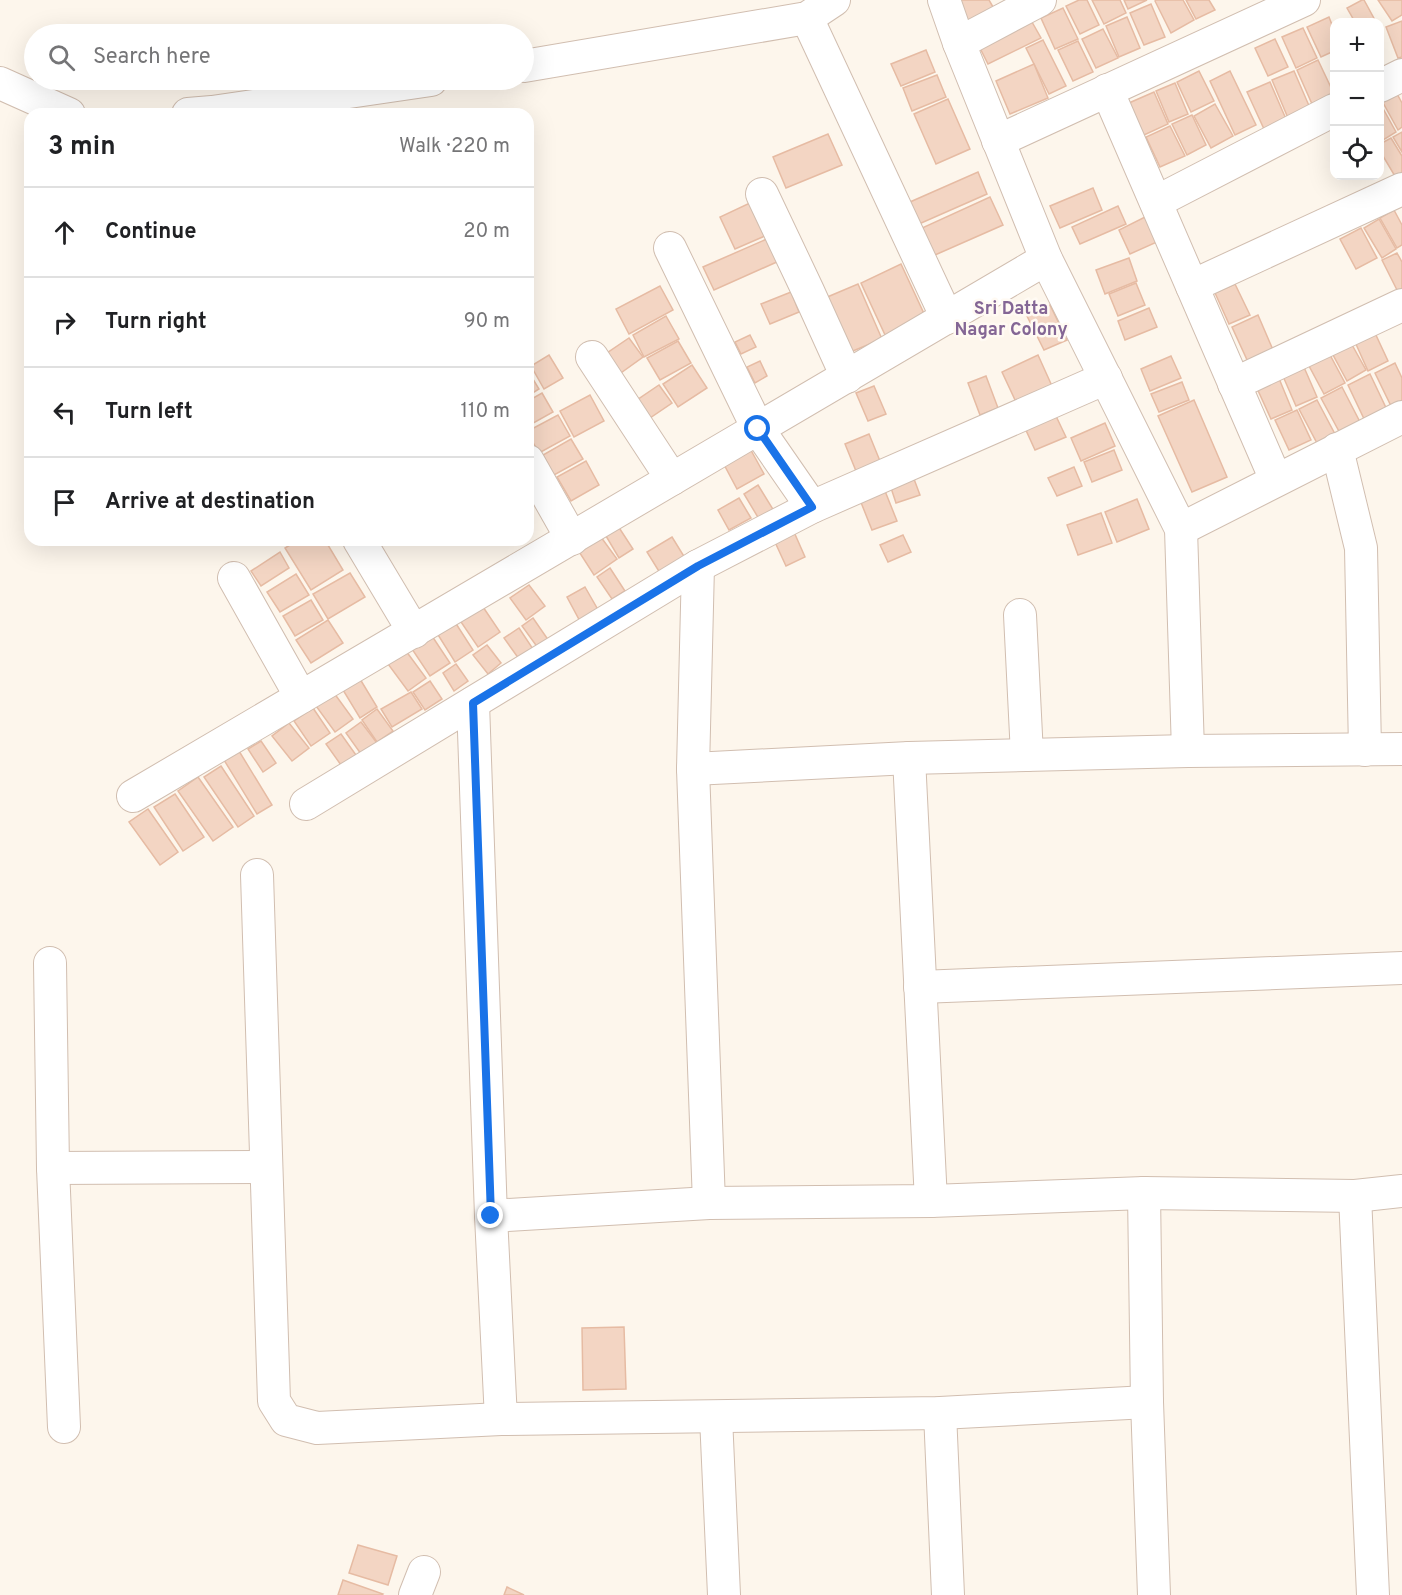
<!DOCTYPE html>
<meta charset="utf-8">
<style>
:root{--surface:#fff;--page:#f6f6f6;--text:#202124;--muted:#757577;--line:#e0e0e0}
body{margin:0;font-family:Overpass,sans-serif;background:var(--page);color:var(--text)}
.controls{position:absolute;right:18px;top:18px;display:grid;overflow:hidden;border-radius:12px;box-shadow:0 6px 24px #0002}
.controls button{width:54px;height:54px;display:grid;place-items:center;padding:0;border:0;border-bottom:2px solid var(--line);background:var(--surface);color:var(--text);font:30px sans-serif}
.stop{position:absolute;width:18px;height:18px;margin:-14px;border:4px solid #1a73e8;border-radius:50%;background:#fff}
.stop.end{background:#1a73e8;border-color:#fff;box-shadow:0 2px 6px #0008}
.list{margin:0;padding:0;list-style:none}
h2{display:flex;justify-content:space-between;align-items:center;height:78px;margin:0;padding:0 24px;font-size:26px}
h2 small{font-size:20px;font-weight:400;color:var(--muted)}
.list li{display:grid;grid-template-columns:39px 1fr auto;gap:18px;align-items:center;box-sizing:border-box;height:90px;padding:0 24px;border-top:2px solid var(--line)}
.list b{display:block;font-size:22px;white-space:nowrap}
.list em{font-size:20px;font-style:normal;color:var(--muted)}
.icon{flex:none;width:33px;height:33px;fill:none;stroke:currentColor;stroke-width:2;stroke-linecap:round;stroke-linejoin:round}
.map{position:relative;flex:none;width:1402px;height:1595px;overflow:hidden}
.search{position:absolute;background:var(--surface);box-shadow:0 6px 24px #0002;left:24px;top:24px;width:510px;height:66px;display:flex;align-items:center;gap:15px;box-sizing:border-box;padding:0 21px;border-radius:33px;color:var(--muted);font-size:22px}
.panel{position:absolute;background:var(--surface);box-shadow:0 6px 24px #0002;left:24px;top:108px;width:510px;height:438px;border-radius:18px}
.map>svg:first-child{display:block}
</style>
<div class="map">
<svg width="1402" height="1595" viewBox="0 0 1402 1595">
<rect width="100%" height="100%" fill="#fdf6ec"/>
<!-- building -->
<g fill="#f3d5c3" stroke="#e6bba3" stroke-width="1.5">
<polygon points="960,0 989,0 996,12 971,27 957,2"/>
<polygon points="1079,0 1087,0 1099,25 1080,34 1066,6"/>
<polygon points="1092,0 1120,0 1126,13 1104,24"/>
<polygon points="1124,0 1147,0 1128,9"/>
<polygon points="1156,0 1183,0 1194,20 1171,33 1155,1"/>
<polygon points="1186,0 1209,0 1215,10 1196,19"/>
<polygon points="1362,0 1364,0 1376,22 1355,22 1347,8"/>
<polygon points="1378,0 1402,0 1402,15 1392,21"/>
<polygon points="1151,4 1165,37 1144,45 1130,13"/>
<polygon points="1063,8 1078,39 1055,49 1041,18"/>
<polygon points="1127,17 1140,48 1119,57 1106,26"/>
<polygon points="1329,17 1334,30 1334,51 1321,57 1307,27"/>
<polygon points="1402,21 1402,57 1398,58 1386,27"/>
<polygon points="1032,22 1041,38 988,64 980,48"/>
<polygon points="1303,28 1317,58 1296,68 1282,37"/>
<polygon points="1103,29 1118,58 1096,68 1082,39"/>
<polygon points="1275,39 1288,67 1268,76 1255,48"/>
<polygon points="1043,40 1066,86 1049,94 1026,48"/>
<polygon points="1078,41 1093,72 1073,81 1058,50"/>
<polygon points="926,50 935,72 901,86 891,64"/>
<polygon points="1318,60 1334,94 1312,104 1297,70"/>
<polygon points="1034,64 1048,98 1010,114 996,81"/>
<polygon points="1199,71 1214,101 1191,112 1177,82"/>
<polygon points="1230,71 1256,125 1235,135 1210,81"/>
<polygon points="1294,71 1310,108 1288,118 1272,80"/>
<polygon points="937,75 946,97 912,111 903,88"/>
<polygon points="1270,82 1286,119 1264,129 1247,92"/>
<polygon points="1175,83 1188,114 1169,122 1156,91"/>
<polygon points="1154,92 1168,124 1144,135 1129,103"/>
<polygon points="1396,92 1402,103 1402,127 1398,130 1381,99"/>
<polygon points="948,99 970,149 936,164 914,114"/>
<polygon points="1380,103 1396,132 1380,142"/>
<polygon points="1215,104 1233,136 1211,148 1194,116"/>
<polygon points="1192,115 1206,145 1187,155 1172,124"/>
<polygon points="1170,126 1185,156 1160,167 1146,137"/>
<polygon points="1402,132 1402,152 1393,137"/>
<polygon points="828,134 842,165 786,188 773,157"/>
<polygon points="1391,138 1402,156 1402,174 1396,178 1380,151 1380,144"/>
<polygon points="978,172 987,194 919,224 910,202"/>
<polygon points="1093,188 1102,210 1060,228 1050,206"/>
<polygon points="990,197 1003,225 935,255 922,228"/>
<polygon points="752,202 767,235 735,249 720,217"/>
<polygon points="1118,206 1126,224 1080,244 1072,227"/>
<polygon points="1394,210 1402,225 1402,245 1397,248 1380,218"/>
<polygon points="1145,217 1157,242 1130,254 1119,230"/>
<polygon points="1379,219 1396,249 1382,258 1364,228"/>
<polygon points="1361,228 1377,258 1356,269 1340,239"/>
<polygon points="769,238 779,261 714,290 703,267"/>
<polygon points="1397,253 1402,262 1402,292 1399,294 1382,260"/>
<polygon points="1129,258 1137,281 1105,294 1096,270"/>
<polygon points="901,264 926,318 886,337 861,283"/>
<polygon points="1136,283 1145,305 1118,316 1109,294"/>
<polygon points="858,284 882,339 848,353 825,298"/>
<polygon points="1235,284 1250,315 1229,324 1215,293"/>
<polygon points="660,286 673,310 629,334 616,309"/>
<polygon points="791,292 799,312 770,324 761,304"/>
<polygon points="1050,305 1067,340 1044,350 1027,316"/>
<polygon points="1149,308 1157,327 1125,340 1118,321"/>
<polygon points="1258,315 1273,350 1248,362 1232,327"/>
<polygon points="666,316 679,339 644,357 633,335"/>
<polygon points="1375,333 1388,361 1368,371 1355,342"/>
<polygon points="750,335 756,347 741,354 735,342"/>
<polygon points="629,338 643,357 618,375 604,355"/>
<polygon points="678,341 691,363 660,380 647,358"/>
<polygon points="1351,343 1366,370 1347,381 1332,353"/>
<polygon points="1329,353 1345,383 1324,394 1308,364"/>
<polygon points="549,355 563,378 544,389 531,366"/>
<polygon points="1038,355 1052,386 1016,402 1002,372"/>
<polygon points="1171,356 1181,378 1150,391 1141,369"/>
<polygon points="760,361 767,376 755,383 747,367"/>
<polygon points="1395,363 1402,378 1402,404 1392,408 1375,373"/>
<polygon points="692,365 707,388 678,407 663,384"/>
<polygon points="1303,365 1317,397 1296,406 1282,374"/>
<polygon points="528,371 539,389 528,396"/>
<polygon points="1370,374 1388,412 1366,423 1348,385"/>
<polygon points="986,376 998,408 980,415 968,383"/>
<polygon points="1278,376 1292,410 1271,419 1256,386"/>
<polygon points="1182,382 1189,400 1159,412 1151,394"/>
<polygon points="659,385 672,403 647,420 634,402"/>
<polygon points="874,386 886,414 868,421 856,393"/>
<polygon points="1342,387 1361,424 1341,435 1321,398"/>
<polygon points="542,393 553,412 528,426 528,401"/>
<polygon points="590,395 604,421 574,437 560,411"/>
<polygon points="1194,400 1227,477 1192,492 1158,416"/>
<polygon points="1317,400 1336,436 1318,445 1299,409"/>
<polygon points="1297,410 1311,440 1289,450 1275,420"/>
<polygon points="1055,414 1066,437 1035,450 1025,428"/>
<polygon points="558,415 570,436 539,453 528,434 528,431"/>
<polygon points="1105,423 1115,446 1081,461 1071,438"/>
<polygon points="869,434 880,461 856,471 845,444"/>
<polygon points="571,439 583,459 554,475 543,455"/>
<polygon points="747,443 764,474 737,489 720,457"/>
<polygon points="1114,450 1122,470 1092,482 1084,462"/>
<polygon points="586,461 599,485 571,501 557,477"/>
<polygon points="1074,467 1082,486 1057,496 1048,478"/>
<polygon points="914,479 920,495 896,503 891,488"/>
<polygon points="758,485 774,511 759,519 744,494"/>
<polygon points="885,491 897,521 872,530 860,500"/>
<polygon points="739,498 751,518 729,530 718,510"/>
<polygon points="1137,499 1149,529 1117,542 1105,512"/>
<polygon points="1101,513 1112,543 1078,555 1067,525"/>
<polygon points="616,523 633,549 619,558 603,531"/>
<polygon points="794,532 805,557 786,566 774,540"/>
<polygon points="598,533 617,559 594,575 576,547"/>
<polygon points="903,535 911,552 888,562 880,545"/>
<polygon points="672,537 685,558 660,573 647,552"/>
<polygon points="298,540 325,540 343,570 311,590 285,548"/>
<polygon points="280,552 289,568 261,586 251,571"/>
<polygon points="610,568 625,591 612,599 597,577"/>
<polygon points="350,573 365,597 328,619 313,594"/>
<polygon points="296,574 309,595 280,612 267,592"/>
<polygon points="529,585 545,606 526,620 510,598"/>
<polygon points="585,587 601,615 582,625 567,597"/>
<polygon points="311,600 323,620 295,636 283,616"/>
<polygon points="481,604 500,632 478,647 459,619"/>
<polygon points="533,618 549,641 538,648 522,626"/>
<polygon points="453,619 473,650 455,662 435,630"/>
<polygon points="328,620 343,643 311,663 296,640"/>
<polygon points="519,628 533,649 519,659 504,638"/>
<polygon points="432,636 450,663 430,676 412,649"/>
<polygon points="487,645 501,663 488,674 473,655"/>
<polygon points="406,651 426,678 408,691 388,664"/>
<polygon points="456,664 468,681 454,691 443,673"/>
<polygon points="360,679 377,707 360,718 343,690"/>
<polygon points="430,681 442,699 425,710 413,692"/>
<polygon points="411,692 422,709 392,727 381,709"/>
<polygon points="334,693 353,719 335,732 316,706"/>
<polygon points="313,708 330,733 311,746 294,721"/>
<polygon points="377,709 393,731 377,742 362,720"/>
<polygon points="361,722 377,743 361,754 346,733"/>
<polygon points="289,723 309,748 292,761 272,736"/>
<polygon points="341,734 356,755 341,765 326,744"/>
<polygon points="261,741 276,763 263,772 248,749"/>
<polygon points="239,751 272,805 257,814 224,760"/>
<polygon points="221,766 254,816 238,827 204,777"/>
<polygon points="198,777 233,827 213,841 178,791"/>
<polygon points="175,794 204,837 183,851 154,807"/>
<polygon points="148,809 178,852 160,865 129,822"/>
<polygon points="624,1327 626,1389 583,1390 582,1328"/>
<polygon points="358,1545 397,1556 388,1585 349,1573"/>
<polygon points="343,1580 383,1594 382,1595 338,1595"/>
<polygon points="507,1587 524,1595 504,1595"/>
</g>
<g fill="none" stroke-linecap="round" stroke-linejoin="round">
<!-- minor casing -->
<g stroke="#d1beb0" stroke-width="34">
<g id="minor">
<polyline points="944,0 959,43 1046,259 1181,529 1188,751"/>
<polyline points="807,18 947,318"/>
<polyline points="959,43 1040,0"/>
<polyline points="524,66 807,18 834,0"/>
<polyline points="0,83 69,114"/>
<polyline points="1380,86 1402,75"/>
<polyline points="1107,90 1276,480"/>
<polyline points="188,114 212,112 431,80"/>
<polyline points="998,141 1304,0"/>
<polyline points="762,194 808,291 847,377"/>
<polyline points="1156,202 1334,110"/>
<polyline points="670,248 758,429 812,507"/>
<polyline points="1192,286 1402,189"/>
<polyline points="592,357 672,479"/>
<polyline points="1234,384 1402,305"/>
<polyline points="1337,449 1361,548 1365,750"/>
<polyline points="528,461 572,539"/>
<polyline points="1181,529 1402,417"/>
<polyline points="359,540 414,632"/>
<polyline points="698,566 693,769 709,1203"/>
<polyline points="234,578 301,697"/>
<polyline points="1020,615 1027,755"/>
<polyline points="473,703 491,1216 501,1419"/>
<polyline points="909,758 931,1201"/>
<polyline points="693,769 909,758 1188,751 1402,749"/>
<polyline points="133,796 1046,259"/>
<polyline points="306,804 698,566 812,507 1106,378"/>
<polyline points="257,875 274,1401 286,1420 317,1428 501,1419 940,1413 1147,1402"/>
<polyline points="50,963 53,1168 64,1427"/>
<polyline points="920,987 1402,968"/>
<polyline points="53,1168 266,1167"/>
<polyline points="1144,1193 1147,1402 1154,1595"/>
<polyline points="1355,1196 1373,1595"/>
<polyline points="491,1216 709,1203 931,1201 1144,1193 1355,1196 1402,1191"/>
<polyline points="940,1413 948,1595"/>
<polyline points="716,1417 724,1595"/>
<polyline points="415,1595 424,1572"/>
</g>
</g>
<!-- minor -->
<use href="#minor" stroke="#fff" stroke-width="32"/>
</g>
<g fill="none" stroke-linecap="round" stroke-linejoin="round">
<!-- route -->
<polyline stroke="#1a73e8" stroke-width="8" points="491,1216 473,703 698,566 812,507 758,429"/>
</g>
<g text-anchor="middle" stroke-width="5" stroke-linejoin="round" paint-order="stroke">
<!-- neighbourhood labels -->
<g font-size="18" font-weight="bold" fill="#846695" stroke="#fffaf3">
<text x="1011" y="314">Sri Datta<tspan x="1011" dy="21">Nagar Colony</tspan></text>
</g>
</g>
</svg>
<div class="controls">
<button>+</button>
<button>−</button>
<button><svg class="icon" aria-label="locate" viewBox="0 0 24 24"><circle cx="12" cy="12" r="6"/><path d="M12 2v4M12 18v4M2 12h4M18 12h4"/></svg></button>
</div>
<div class="stop" style="left:758px;top:429px"></div>
<div class="stop end" style="left:491px;top:1216px"></div>
<div class="search"><svg class="icon" aria-label="search" viewBox="0 0 24 24"><circle cx="10" cy="10" r="6"/><path d="M15 15l6 6"/></svg>Search here</div>
<section class="panel">
<h2>3 min<small>Walk · 220 m</small></h2>
<ul class="list">
<li><svg class="icon" aria-label="ahead" viewBox="0 0 24 24"><path d="M12 20V5M6 11l6-6 6 6"/></svg><div><b>Continue</b></div><em>20 m</em></li>
<li><svg class="icon" aria-label="right" viewBox="0 0 24 24"><path d="M7 20v-9h11M14 6l5 5-5 5"/></svg><div><b>Turn right</b></div><em>90 m</em></li>
<li><svg class="icon" aria-label="left" viewBox="0 0 24 24"><path d="M17 20v-9H6M10 6l-5 5 5 5"/></svg><div><b>Turn left</b></div><em>110 m</em></li>
<li><svg class="icon" aria-label="arrive" viewBox="0 0 24 24"><path d="M6 21V4h12l-3 4 3 4H6"/></svg><div><b>Arrive at destination</b></div></li>
</ul>
</section>
</div>
